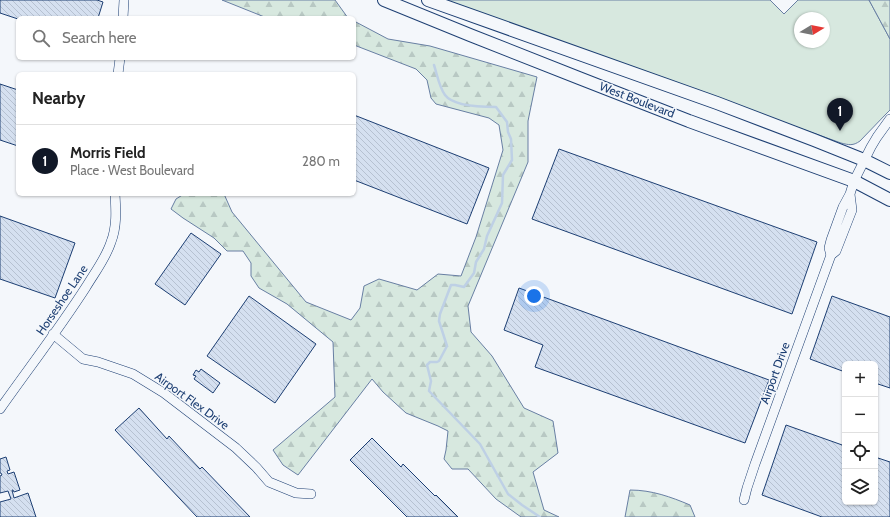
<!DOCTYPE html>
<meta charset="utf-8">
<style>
:root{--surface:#fff;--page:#f2f2f2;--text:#222;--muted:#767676;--line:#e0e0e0;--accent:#111827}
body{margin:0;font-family:Cabin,sans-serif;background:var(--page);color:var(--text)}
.controls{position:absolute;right:12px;bottom:12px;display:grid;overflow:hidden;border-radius:6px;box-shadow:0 1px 3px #0004}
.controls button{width:36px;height:36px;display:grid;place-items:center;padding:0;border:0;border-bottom:1px solid var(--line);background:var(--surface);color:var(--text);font:20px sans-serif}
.compass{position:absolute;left:794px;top:12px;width:36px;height:36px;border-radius:50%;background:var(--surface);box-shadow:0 1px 3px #0004;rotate:80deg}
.you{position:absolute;left:534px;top:296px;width:14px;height:14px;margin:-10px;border:3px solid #fff;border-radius:50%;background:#1a73e8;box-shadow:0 0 0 6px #1a73e833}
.badge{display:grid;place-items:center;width:26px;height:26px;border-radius:50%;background:var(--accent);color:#fff;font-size:13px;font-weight:700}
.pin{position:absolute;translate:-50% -33px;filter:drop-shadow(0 1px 2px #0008)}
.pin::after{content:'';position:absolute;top:21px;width:14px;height:12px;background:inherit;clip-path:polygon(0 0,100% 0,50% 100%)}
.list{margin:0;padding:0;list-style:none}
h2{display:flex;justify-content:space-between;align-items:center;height:52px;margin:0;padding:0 16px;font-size:17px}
h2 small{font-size:13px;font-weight:400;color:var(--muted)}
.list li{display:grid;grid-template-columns:26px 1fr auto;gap:12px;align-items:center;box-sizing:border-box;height:72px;padding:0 16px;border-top:1px solid var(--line)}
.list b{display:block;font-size:15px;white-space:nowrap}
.list p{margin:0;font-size:13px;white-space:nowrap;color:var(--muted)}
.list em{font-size:13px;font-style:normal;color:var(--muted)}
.icon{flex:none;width:22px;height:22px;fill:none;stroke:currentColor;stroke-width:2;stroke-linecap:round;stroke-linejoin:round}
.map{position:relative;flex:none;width:890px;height:517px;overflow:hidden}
.search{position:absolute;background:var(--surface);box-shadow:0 1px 3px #0004;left:16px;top:16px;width:340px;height:44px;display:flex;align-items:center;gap:10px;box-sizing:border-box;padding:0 14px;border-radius:6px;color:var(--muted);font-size:15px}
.panel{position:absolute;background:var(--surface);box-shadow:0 1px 3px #0004;left:16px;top:72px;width:340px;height:124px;border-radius:6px}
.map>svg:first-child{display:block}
</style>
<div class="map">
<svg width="890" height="517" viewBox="0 0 890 517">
<defs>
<pattern id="forest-firs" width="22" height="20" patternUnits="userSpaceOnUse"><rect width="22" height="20" fill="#d7e8df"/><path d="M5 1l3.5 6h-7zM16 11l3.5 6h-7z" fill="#b8c8c3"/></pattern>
<pattern id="building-back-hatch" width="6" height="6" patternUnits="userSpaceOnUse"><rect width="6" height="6" fill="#d5e0f0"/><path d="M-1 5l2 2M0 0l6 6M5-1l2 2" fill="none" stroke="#b6c1d1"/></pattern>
</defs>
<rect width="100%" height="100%" fill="#f4f7fb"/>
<!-- grass -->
<path fill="#d7e8df" stroke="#687fa3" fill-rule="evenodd" d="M 442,0 L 770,0 L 784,14 L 798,0 L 869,0 L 890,39 L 890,110 L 886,114 L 860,141 C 853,146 849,145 841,143 ZM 800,18 L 824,18 L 824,42 L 800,42 Z"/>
<!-- forest -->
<g fill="url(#forest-firs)" stroke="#687fa3">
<polygon points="222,0 335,0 348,18 267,18"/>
<polygon points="869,0 890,0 890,39"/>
<polygon points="354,21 388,39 430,46 537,77 528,121 528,162 468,306 471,332 492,356 524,408 553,421 558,453 533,472 544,510 559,517 521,517 496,499 468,469 452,469 444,459 446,450 448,431 438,426 406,413 383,392 372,379 298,475 283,465 273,450 335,397 333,342 287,304 259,288 251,276 251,263 243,251 227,251 214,238 183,218 171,209 176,199 184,194 224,194 232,212 306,302 351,320 360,308 364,286 379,279 417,290 438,274 461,276 476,237 503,150 499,125 489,118 436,104 431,98 427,80 416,69 354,45"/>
<path d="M 630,490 C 652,490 671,497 690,505 L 695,517 L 625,517 Z"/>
</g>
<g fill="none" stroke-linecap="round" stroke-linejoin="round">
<!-- stream -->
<path stroke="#bed0e5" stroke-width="2.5" d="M 434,65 C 437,74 439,87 445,95 C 453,106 483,107 496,107 L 507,122 L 508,132 L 511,139 L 512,160 L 503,175 L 502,203 L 487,236 L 484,249 L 476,262 L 474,273 L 464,287 L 455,285 L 451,285 L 440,314 L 439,321 L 447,346 L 439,361 L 437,362 L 430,362 L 427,365 L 431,381 L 429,391 L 480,444 L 508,494 L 522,505 L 540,517"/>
</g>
<!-- building -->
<g fill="url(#building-back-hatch)" stroke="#1d3f73">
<polygon points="0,0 97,0 103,2 98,18 18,18 18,19 0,13"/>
<polygon points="0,84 18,90 18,146 0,140"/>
<polygon points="354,115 489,168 467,224 354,180"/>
<polygon points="559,149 817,242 792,314 532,219"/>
<polygon points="0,216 75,243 55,298 0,279"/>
<polygon points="191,233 221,254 185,305 155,284"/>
<polygon points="519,288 769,380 745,443 535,367 543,345 504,330"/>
<polygon points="249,296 316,344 275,403 207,356"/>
<polygon points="832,296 890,317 890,388 875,383 875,364 845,364 845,372 810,359"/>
<polygon points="201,369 220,383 213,393 194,379 196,376 193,375 196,370 199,372"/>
<polygon points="139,408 167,439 169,436 200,469 202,467 250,517 197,517 115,430"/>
<polygon points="786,425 845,446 845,502 875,502 875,457 890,462 890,517 822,517 762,495"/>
<polygon points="372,438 401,467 403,464 435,496 436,495 458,517 407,517 350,460"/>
<polygon points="6,457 10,470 7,471 8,474 14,472 20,490 14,492 13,490 12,490 14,498 28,493 36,517 0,517 0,502 11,499 8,491 0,493 0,476 2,475 1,473 0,473 0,459"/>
</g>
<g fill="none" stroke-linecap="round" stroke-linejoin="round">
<!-- minor casing -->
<g stroke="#1d3f73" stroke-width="10">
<g id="minor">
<polyline points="123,18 124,0"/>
<polyline points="118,74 120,58"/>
<polyline points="850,194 852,210 836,251 831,255 829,248 831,240 843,207 850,194 854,181 871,147 877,137 890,119"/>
<polyline points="53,334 83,359 98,362 133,374 164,393 236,448 256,467 269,482 296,493 311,494"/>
<path d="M 0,409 C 29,368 59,329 86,287 C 95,272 106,258 111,242 C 117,227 116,210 115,194"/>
<polyline points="744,500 747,488 755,464 831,255"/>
</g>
</g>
<!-- major casing -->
<g stroke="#1d3f73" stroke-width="14">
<g id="major">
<polyline points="384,0 470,35 579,78 689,121 854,181 890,200"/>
<polyline points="428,0 717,103 814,140 864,160 890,173"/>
</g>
</g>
<!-- minor -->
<use href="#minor" stroke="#f4f7fb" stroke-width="9"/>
<!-- major -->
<use href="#major" stroke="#f4f7fb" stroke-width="12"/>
</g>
<g text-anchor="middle" stroke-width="3" stroke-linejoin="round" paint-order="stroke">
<!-- street labels -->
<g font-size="12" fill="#1d3f73" stroke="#f4f7fb">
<text transform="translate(637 100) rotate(21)" y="4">West Boulevard</text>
<text transform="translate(62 300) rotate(-56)" y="4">Horseshoe Lane</text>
<text transform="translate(775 373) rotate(-70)" y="4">Airport Drive</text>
<text transform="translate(192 401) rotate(36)" y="4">Airport Flex Drive</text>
</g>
</g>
</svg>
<div class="controls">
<button>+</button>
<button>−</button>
<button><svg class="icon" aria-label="locate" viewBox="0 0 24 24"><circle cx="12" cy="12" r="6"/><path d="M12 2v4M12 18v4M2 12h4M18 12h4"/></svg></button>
<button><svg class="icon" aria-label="layers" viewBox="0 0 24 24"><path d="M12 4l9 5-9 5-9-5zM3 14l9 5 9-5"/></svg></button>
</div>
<svg class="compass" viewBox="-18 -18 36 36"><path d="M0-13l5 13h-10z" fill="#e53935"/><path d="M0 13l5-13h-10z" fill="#767676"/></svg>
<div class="you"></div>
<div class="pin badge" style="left:840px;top:131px">1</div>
<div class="search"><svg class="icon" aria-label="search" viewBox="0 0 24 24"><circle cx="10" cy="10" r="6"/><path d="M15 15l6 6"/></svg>Search here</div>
<section class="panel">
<h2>Nearby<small></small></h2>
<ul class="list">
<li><span class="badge">1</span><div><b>Morris Field</b><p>Place · West Boulevard</p></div><em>280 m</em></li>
</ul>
</section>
</div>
